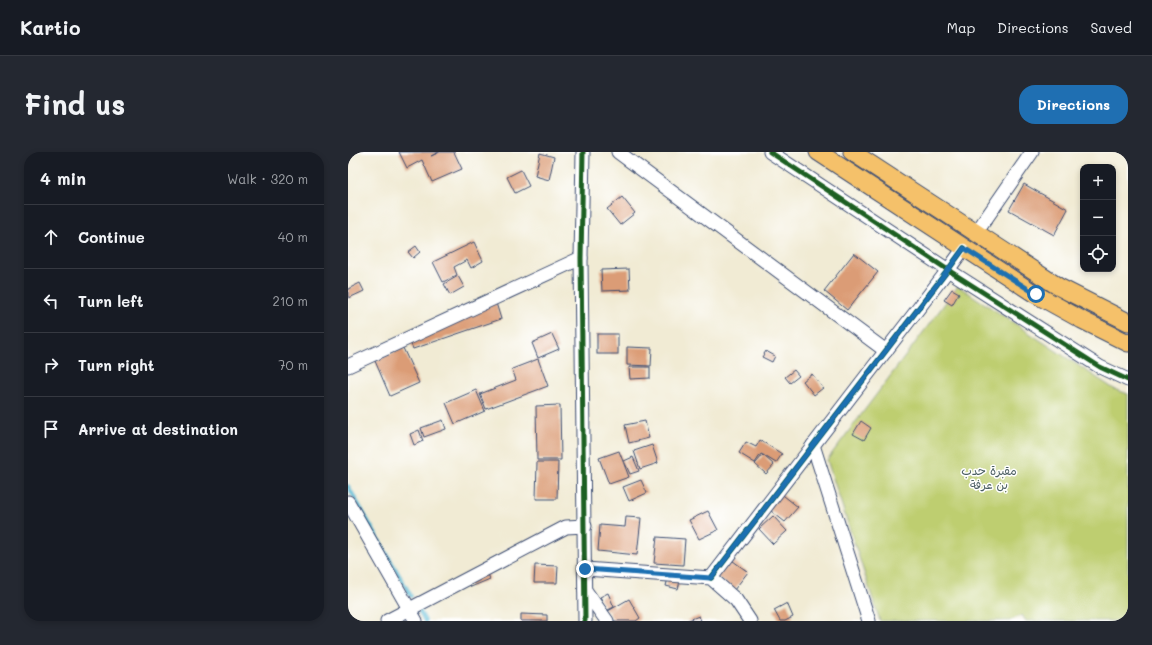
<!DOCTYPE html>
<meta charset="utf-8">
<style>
:root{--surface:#171b24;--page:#242831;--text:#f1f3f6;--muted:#9ea1a6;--line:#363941;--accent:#1f6fb2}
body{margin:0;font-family:Mali,"Playpen Sans Arabic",sans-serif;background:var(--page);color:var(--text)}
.controls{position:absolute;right:12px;top:12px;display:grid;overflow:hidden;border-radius:8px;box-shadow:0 2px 6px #0003}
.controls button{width:36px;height:36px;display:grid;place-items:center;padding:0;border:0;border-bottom:1px solid var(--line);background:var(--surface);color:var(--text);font:20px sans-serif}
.stop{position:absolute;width:12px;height:12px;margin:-9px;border:3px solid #1f6fb2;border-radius:50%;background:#fff}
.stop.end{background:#1f6fb2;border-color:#fff;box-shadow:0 1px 4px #0008}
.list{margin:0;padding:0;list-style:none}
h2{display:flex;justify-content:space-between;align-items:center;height:52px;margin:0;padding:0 16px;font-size:17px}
h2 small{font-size:13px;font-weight:400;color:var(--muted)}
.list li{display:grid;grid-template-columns:26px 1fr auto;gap:12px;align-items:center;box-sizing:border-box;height:64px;padding:0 16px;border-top:1px solid var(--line)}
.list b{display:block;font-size:15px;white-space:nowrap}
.list em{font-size:13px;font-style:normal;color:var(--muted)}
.icon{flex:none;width:22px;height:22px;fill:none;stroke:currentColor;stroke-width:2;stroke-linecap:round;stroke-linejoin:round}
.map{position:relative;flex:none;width:780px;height:469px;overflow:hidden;border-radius:16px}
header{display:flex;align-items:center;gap:24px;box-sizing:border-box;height:56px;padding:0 20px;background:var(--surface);border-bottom:1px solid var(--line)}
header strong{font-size:19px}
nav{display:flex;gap:22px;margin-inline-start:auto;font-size:14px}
.intro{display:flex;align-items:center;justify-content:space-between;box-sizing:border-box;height:96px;padding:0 24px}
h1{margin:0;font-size:28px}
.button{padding:10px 18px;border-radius:16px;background:var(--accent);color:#fff;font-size:14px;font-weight:700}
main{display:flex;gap:24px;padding:0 24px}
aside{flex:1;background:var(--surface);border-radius:16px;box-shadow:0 2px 6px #0003}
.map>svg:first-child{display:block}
</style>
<header>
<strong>Kartio</strong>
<nav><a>Map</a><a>Directions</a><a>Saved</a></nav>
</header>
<div class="intro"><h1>Find us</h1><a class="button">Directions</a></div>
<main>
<aside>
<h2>4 min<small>Walk · 320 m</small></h2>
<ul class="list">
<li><svg class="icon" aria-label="ahead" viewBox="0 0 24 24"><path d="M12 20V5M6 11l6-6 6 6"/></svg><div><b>Continue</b></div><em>40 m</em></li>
<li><svg class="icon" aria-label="left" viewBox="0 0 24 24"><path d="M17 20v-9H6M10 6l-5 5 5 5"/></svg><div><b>Turn left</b></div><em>210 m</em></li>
<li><svg class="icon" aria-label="right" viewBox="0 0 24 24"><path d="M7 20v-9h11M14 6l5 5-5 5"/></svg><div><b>Turn right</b></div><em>70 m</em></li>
<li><svg class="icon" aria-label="arrive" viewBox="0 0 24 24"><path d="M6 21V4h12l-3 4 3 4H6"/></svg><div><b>Arrive at destination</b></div></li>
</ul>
</aside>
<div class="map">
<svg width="780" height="469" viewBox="0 0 780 469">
<rect width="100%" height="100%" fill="#fff"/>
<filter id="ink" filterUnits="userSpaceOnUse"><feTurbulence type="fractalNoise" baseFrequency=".025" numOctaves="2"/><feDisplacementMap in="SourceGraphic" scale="8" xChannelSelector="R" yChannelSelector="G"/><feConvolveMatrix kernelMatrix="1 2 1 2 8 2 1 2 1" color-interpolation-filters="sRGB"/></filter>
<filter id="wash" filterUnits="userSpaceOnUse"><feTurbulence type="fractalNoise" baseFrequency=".012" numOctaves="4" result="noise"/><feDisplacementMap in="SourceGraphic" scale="16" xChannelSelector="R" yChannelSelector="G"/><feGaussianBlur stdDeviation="0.9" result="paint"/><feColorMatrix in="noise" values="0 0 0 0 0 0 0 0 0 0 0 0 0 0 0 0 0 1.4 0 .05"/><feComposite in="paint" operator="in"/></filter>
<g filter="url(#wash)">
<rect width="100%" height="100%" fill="#f1ebd4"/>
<!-- green -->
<polygon fill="#bece70" stroke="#6c7e67" points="610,134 766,237 780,242 780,465 769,469 678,469 674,463 661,469 532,469 479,308"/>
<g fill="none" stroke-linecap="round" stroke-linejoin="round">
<!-- stream -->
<g stroke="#53b7d1" stroke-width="4">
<polyline points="0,334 63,444"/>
<polyline points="70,456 77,469"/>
</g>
</g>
<g id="blocks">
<!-- building -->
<g fill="#db9c76">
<polygon points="51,0 91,0 83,4 92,0 106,0 114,17 84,30 74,8 59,16"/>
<polygon points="192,1 206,5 201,28 187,24"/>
<polygon points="173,18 181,34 167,41 159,25"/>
<polygon points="676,32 720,57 706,83 661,58"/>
<polygon points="274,45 287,61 272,73 259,57"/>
<polygon points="126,90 135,109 123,116 119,108 106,115 109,123 95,130 85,110"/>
<polygon points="68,94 72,100 65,106 60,100"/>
<polygon points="506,101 530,120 499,158 476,139"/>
<polygon points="281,117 282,138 254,139 253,118"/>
<polygon points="110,124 116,135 102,143 96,132"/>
<polygon points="12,131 16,139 1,146 0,144 0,137"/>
<polygon points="604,137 611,141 604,153 596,148"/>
<polygon points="148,151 153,167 65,197 59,182"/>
<polygon points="204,182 211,197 190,206 184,191"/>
<rect x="249" y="182" width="21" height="20"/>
<polygon points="279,195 304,196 303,214 279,213"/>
<polygon points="55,196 71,231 42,244 27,209"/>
<polygon points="418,199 427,204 424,210 414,205"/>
<polygon points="190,207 200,234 138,257 132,242 168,228 164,217"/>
<polygon points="281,215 302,215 302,226 282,227"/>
<polygon points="446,218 451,224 442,231 437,225"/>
<polygon points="464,222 475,236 466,243 455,229"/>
<polygon points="128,238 137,259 107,272 98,251"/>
<polygon points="212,253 213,308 189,308 188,254"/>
<polygon points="95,268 98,277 76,285 73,276"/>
<polygon points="297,269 301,286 281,291 277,273"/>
<polygon points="513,269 523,276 516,288 505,282"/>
<polygon points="71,278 75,289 66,293 62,282"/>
<polygon points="412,288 434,302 428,311 415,303 426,313 418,322 407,312 415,303 413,302 407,311 391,301 398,290 408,295"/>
<polygon points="304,293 310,311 292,317 286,299"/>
<polygon points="271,299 281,325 261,332 251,306"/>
<polygon points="285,305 291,319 282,322 276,309"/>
<polygon points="189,310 210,310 209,347 188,347"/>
<polygon points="293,328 299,341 281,349 275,335"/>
<polygon points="431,340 450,355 437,370 418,355"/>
<polygon points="360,359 370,378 351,387 341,368"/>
<polygon points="425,364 439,379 425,392 411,377"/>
<polygon points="278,365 293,366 289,403 250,399 252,373 277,375"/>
<polygon points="309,385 337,387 335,413 306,411"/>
<polygon points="381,406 400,420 386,438 368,424"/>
<polygon points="187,413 210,414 209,431 186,431"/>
<polygon points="137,415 142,427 123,435 118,423"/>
<polygon points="320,426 332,429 330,437 318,434"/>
<polygon points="260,441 266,455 258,459 252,445"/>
<polygon points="281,447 292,466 288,469 266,469 260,459"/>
<polygon points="439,451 445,465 437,469 432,469 426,458"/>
<polygon points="173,462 199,463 199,469 173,469"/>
<polygon points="351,464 353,469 338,469"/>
</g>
</g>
</g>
<g filter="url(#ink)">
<use href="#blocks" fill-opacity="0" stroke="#3b4b70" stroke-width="1"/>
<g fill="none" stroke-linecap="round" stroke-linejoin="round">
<!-- minor casing -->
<g stroke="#3b4b70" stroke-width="15">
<g id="minor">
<polyline points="235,0 233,106 237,469"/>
<polyline points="270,0 538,199"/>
<polyline points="422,0 600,118 752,215 780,228"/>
<polyline points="628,81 684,0"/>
<polyline points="0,214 233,106"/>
<polyline points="465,293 521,469"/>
<polyline points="0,350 68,469"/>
<polyline points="237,417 363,426 388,448 402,469"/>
<polyline points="363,426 600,118 616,96"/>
<polyline points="237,438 259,469"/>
<polyline points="39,469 218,375 237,374"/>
</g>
</g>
<!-- major casing -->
<g stroke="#3b4b70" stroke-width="19">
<g id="major">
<polyline points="470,0 687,142 734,168 780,191"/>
<polyline points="504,0 711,135 780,170"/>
</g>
</g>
<!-- minor -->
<use href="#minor" stroke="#fff" stroke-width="13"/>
<!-- major -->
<use href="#major" stroke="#f5c16b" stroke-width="17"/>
<!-- cycleway casing -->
<g stroke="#fff" stroke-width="8">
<g id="cycleway">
<polyline points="235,0 233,106 237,469"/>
<polyline points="422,0 600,118 752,215 780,228"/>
<polyline points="363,426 600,118 616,96"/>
</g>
</g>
<!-- cycleway -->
<use href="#cycleway" stroke="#1b5e20" stroke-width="5"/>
</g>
</g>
<g fill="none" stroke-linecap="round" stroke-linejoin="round" filter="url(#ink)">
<!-- route -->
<polyline stroke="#1f6fb2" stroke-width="5" points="237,417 363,426 600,118 616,96 688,142"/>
</g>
<g text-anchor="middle" stroke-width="3" stroke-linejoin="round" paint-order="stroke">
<!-- park labels -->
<g font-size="12" fill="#4c5f63" stroke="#fff">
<text x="641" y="323">مقبرة حدب<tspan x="641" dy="14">بن عرفة</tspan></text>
</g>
</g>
</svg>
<div class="controls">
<button>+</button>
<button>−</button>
<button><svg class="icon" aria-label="locate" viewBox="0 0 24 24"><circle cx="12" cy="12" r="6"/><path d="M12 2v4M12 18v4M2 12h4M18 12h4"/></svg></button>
</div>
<div class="stop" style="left:688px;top:142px"></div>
<div class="stop end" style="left:237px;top:417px"></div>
</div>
</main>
